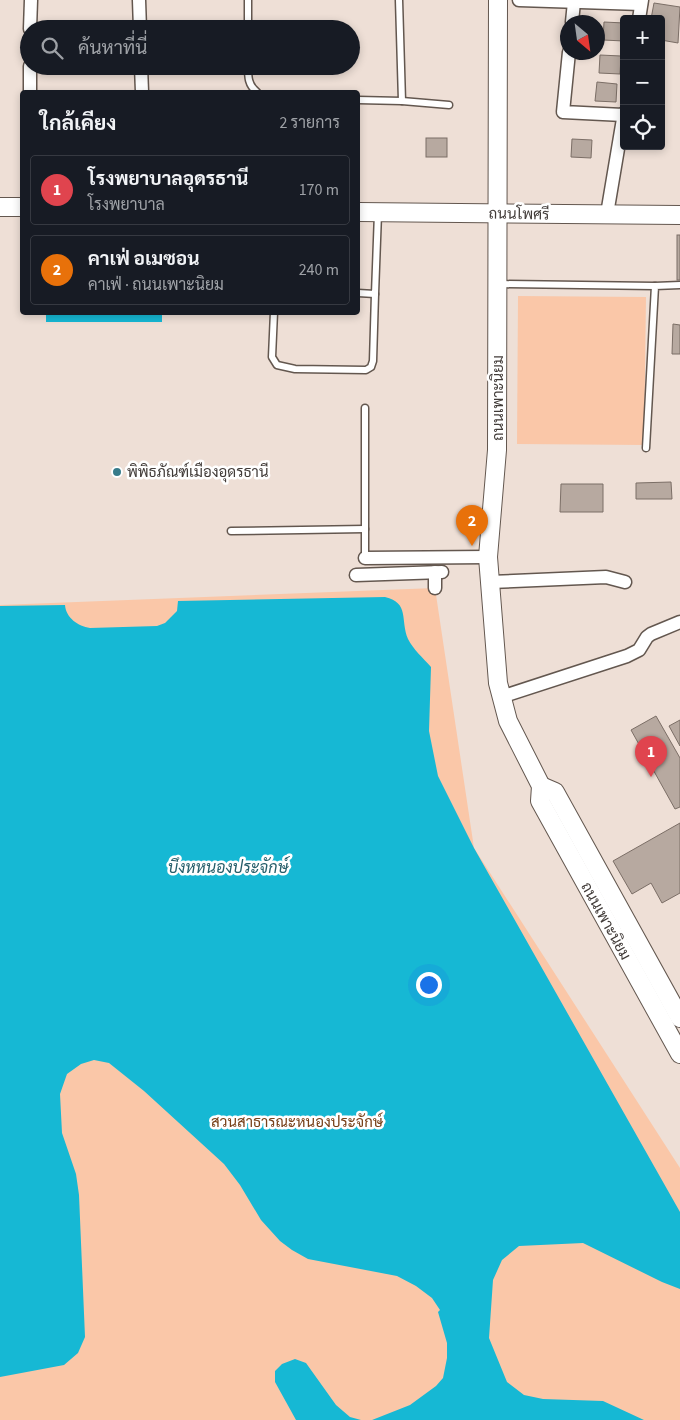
<!DOCTYPE html>
<html lang="th">
<meta charset="utf-8">
<style>
:root{--surface:#171b24;--page:#242831;--text:#f1f3f6;--muted:#9ea1a6;--line:#363941;--accent:#8c9099}
body{margin:0;font-family:"Source Sans 3",Sarabun,sans-serif;background:var(--page);color:var(--text)}
.controls{position:absolute;right:15px;top:15px;display:grid;overflow:hidden;border-radius:5px;box-shadow:0 2px 8px #0003}
.controls button{width:45px;height:45px;display:grid;place-items:center;padding:0;border:0;border-bottom:1px solid var(--line);background:var(--surface);color:var(--text);font:25px sans-serif}
.compass{position:absolute;left:560px;top:15px;width:45px;height:45px;border-radius:50%;background:var(--surface);box-shadow:0 2px 8px #0003;rotate:151deg}
.you{position:absolute;left:428px;top:984px;width:18px;height:18px;margin:-12px;border:4px solid #fff;border-radius:50%;background:#1a73e8;box-shadow:0 0 0 8px #1a73e833}
.badge{display:grid;place-items:center;width:32px;height:32px;border-radius:50%;background:var(--accent);color:#fff;font-size:16px;font-weight:700}
.pin{position:absolute;translate:-50% -41px;filter:drop-shadow(0 1px 2px #0008)}
.pin::after{content:'';position:absolute;top:26px;width:18px;height:15px;background:inherit;clip-path:polygon(0 0,100% 0,50% 100%)}
.list{margin:0;padding:0;list-style:none}
h2{display:flex;justify-content:space-between;align-items:center;height:65px;margin:0;padding:0 20px;font-size:21px}
h2 small{font-size:16px;font-weight:400;color:var(--muted)}
.list li{display:grid;grid-template-columns:32px 1fr auto;gap:15px;align-items:center;box-sizing:border-box;height:70px;margin:0 10px 10px;padding:0 10px;border:1px solid var(--line);border-radius:5px}
.list b{display:block;font-size:19px;white-space:nowrap}
.list p{margin:0;font-size:16px;white-space:nowrap;color:var(--muted)}
.list em{font-size:16px;font-style:normal;color:var(--muted)}
.icon{flex:none;width:28px;height:28px;fill:none;stroke:currentColor;stroke-width:2;stroke-linecap:round;stroke-linejoin:round}
.map{position:relative;flex:none;width:680px;height:1420px;overflow:hidden}
.search{position:absolute;background:var(--surface);box-shadow:0 2px 8px #0003;left:20px;top:20px;width:340px;height:55px;display:flex;align-items:center;gap:12px;box-sizing:border-box;padding:0 18px;border-radius:28px;color:var(--muted);font-size:19px}
.panel{position:absolute;background:var(--surface);box-shadow:0 2px 8px #0003;left:20px;top:90px;width:340px;height:225px;border-radius:5px}
.map>svg:first-child{display:block}
</style>
<div class="map">
<svg width="680" height="1420" viewBox="0 0 680 1420">
<rect width="100%" height="100%" fill="#eedfd6"/>
<!-- green -->
<g fill="#fac7a8">
<polygon points="518,296 646,297 644,445 517,444"/>
<polygon points="435,588 474,848 680,1168 680,1420 0,1420 0,605"/>
</g>
<!-- water -->
<g fill="#16b8d4">
<polygon points="46,313 46,312 179,313 162,314 162,322 46,322"/>
<path d="M 385,597 C 410,603 400,620 408,639 C 413,649 423,658 431,667 L 429,731 L 438,776 L 474,848 L 680,1212 L 680,1289 L 662,1282 L 583,1243 L 519,1246 L 502,1260 L 493,1280 L 489,1338 L 507,1382 L 524,1395 L 543,1399 L 603,1401 L 644,1420 L 372,1420 L 410,1405 L 436,1386 L 443,1378 L 447,1358 L 447,1343 L 438,1312 L 440,1310 L 432,1298 L 416,1286 L 397,1276 L 308,1259 L 292,1250 L 280,1241 L 261,1220 L 240,1185 L 224,1164 L 144,1091 L 109,1063 L 94,1060 L 81,1064 L 67,1074 L 60,1094 L 62,1133 L 76,1174 L 79,1195 L 85,1337 L 78,1353 L 64,1365 L 0,1377 L 0,606 L 65,605 C 66,618 78,626 90,628 L 157,626 L 165,623 L 177,611 L 178,601 Z"/>
<polygon points="295,1359 306,1363 336,1405 350,1417 361,1420 296,1420 275,1382 275,1371 282,1364"/>
</g>
<!-- building -->
<g fill="#b7a9a0" stroke="#7b6e66">
<polygon points="654,3 680,7 678,43 661,40 661,19 651,19"/>
<polygon points="604,22 624,23 624,41 603,40"/>
<polygon points="600,55 621,56 620,74 599,73"/>
<polygon points="597,82 617,84 616,102 595,101"/>
<rect x="426" y="138" width="21" height="19"/>
<polygon points="572,139 592,140 591,158 571,157"/>
<rect x="677" y="235" width="3" height="45"/>
<polygon points="673,324 680,325 680,354 672,354"/>
<polygon points="671,482 672,499 636,499 636,483"/>
<polygon points="561,484 603,484 603,512 560,512"/>
<polygon points="656,716 680,758 680,807 675,809 631,730"/>
<polygon points="680,720 680,746 669,726"/>
<polygon points="680,823 680,893 662,903 651,883 632,894 613,861"/>
</g>
<g fill="none" stroke-linecap="round" stroke-linejoin="round">
<!-- lane casing -->
<g stroke="#63574f" stroke-width="9">
<g id="lane">
<polyline points="248,29 248,0"/>
<path d="M 248,66 C 248,77 248,85 257,92"/>
<polyline points="358,100 402,101 399,0"/>
<polyline points="402,101 449,105"/>
<polyline points="499,284 655,286"/>
<polyline points="358,293 375,294 378,213"/>
<polyline points="274,312 272,357 277,365 295,369 366,370 371,367 373,361 375,294"/>
<polyline points="365,408 365,558"/>
<polyline points="646,448 655,286 680,285"/>
<polyline points="231,531 365,529"/>
</g>
</g>
<!-- street casing -->
<g stroke="#63574f" stroke-width="15">
<g id="street">
<polyline points="139,0 140,29"/>
<polyline points="519,0 641,4"/>
<polyline points="639,19 642,0"/>
<polyline points="572,22 574,2"/>
<polyline points="30,29 31,0"/>
<polyline points="569,52 563,112 623,115"/>
<polyline points="141,66 142,92"/>
<polyline points="30,92 30,66"/>
<polyline points="607,214 624,113"/>
<polyline points="365,558 488,557"/>
<polyline points="435,572 435,588"/>
<polyline points="356,575 442,572"/>
<polyline points="490,582 606,577 625,582"/>
<polyline points="501,697 627,656 639,650 647,637 651,634 680,622"/>
</g>
</g>
<!-- secondary casing -->
<g stroke="#63574f" stroke-width="20">
<g id="secondary">
<polyline points="498,0 497,450 488,557 498,683 508,721 541,786 540,801 680,1054"/>
<polyline points="0,207 22,207"/>
<polyline points="358,212 680,215"/>
<polyline points="541,786 555,792 680,1018"/>
</g>
</g>
<!-- lane -->
<use href="#lane" stroke="#fff" stroke-width="6"/>
<!-- street -->
<use href="#street" stroke="#fff" stroke-width="12"/>
<!-- secondary -->
<use href="#secondary" stroke="#fff" stroke-width="18"/>
</g>
<!-- markers -->
<circle fill="#377b8a" stroke="#fff" stroke-width="2" cx="117" cy="472" r="5"/>
<g text-anchor="middle" stroke-width="5" stroke-linejoin="round" paint-order="stroke">
<!-- street labels -->
<g font-size="15" fill="#413b38" stroke="#fff">
<text transform="translate(519 214) rotate(1)" y="5">ถนนโพศรี</text>
<text transform="translate(498 398) rotate(-90)" y="5">ถนนเพาะนิยม</text>
<text transform="translate(606 921) rotate(61)" y="5">ถนนเพาะนิยม</text>
</g>
<!-- poi labels -->
<g font-size="15" fill="#413b38" stroke="#fff" text-anchor="start">
<text x="127" y="477">พิพิธภัณฑ์เมืองอุดรธานี</text>
</g>
<!-- park labels -->
<g font-size="15" fill="#78411a" stroke="#fff">
<text x="297" y="1127">สวนสาธารณะหนองประจักษ์</text>
</g>
<!-- water labels -->
<g font-size="16" font-style="italic" fill="#255e6a" stroke="#fff">
<text x="228" y="873">บึงหหนองประจักษ์</text>
</g>
</g>
</svg>
<div class="controls">
<button>+</button>
<button>−</button>
<button><svg class="icon" aria-label="locate" viewBox="0 0 24 24"><circle cx="12" cy="12" r="6"/><path d="M12 2v4M12 18v4M2 12h4M18 12h4"/></svg></button>
</div>
<svg class="compass" viewBox="-18 -18 36 36"><path d="M0-13l5 13h-10z" fill="#e53935"/><path d="M0 13l5-13h-10z" fill="#9ea1a6"/></svg>
<div class="you"></div>
<div class="pin badge" style="left:651px;top:777px;background:#e0444e">1</div>
<div class="pin badge" style="left:472px;top:546px;background:#e8710a">2</div>
<div class="search"><svg class="icon" aria-label="search" viewBox="0 0 24 24"><circle cx="10" cy="10" r="6"/><path d="M15 15l6 6"/></svg>ค้นหาที่นี่</div>
<section class="panel">
<h2>ใกล้เคียง<small>2 รายการ</small></h2>
<ul class="list">
<li><span class="badge" style="background:#e0444e">1</span><div><b>โรงพยาบาลอุดรธานี</b><p>โรงพยาบาล</p></div><em>170 m</em></li>
<li><span class="badge" style="background:#e8710a">2</span><div><b>คาเฟ่ อเมซอน</b><p>คาเฟ่ · ถนนเพาะนิยม</p></div><em>240 m</em></li>
</ul>
</section>
</div>
